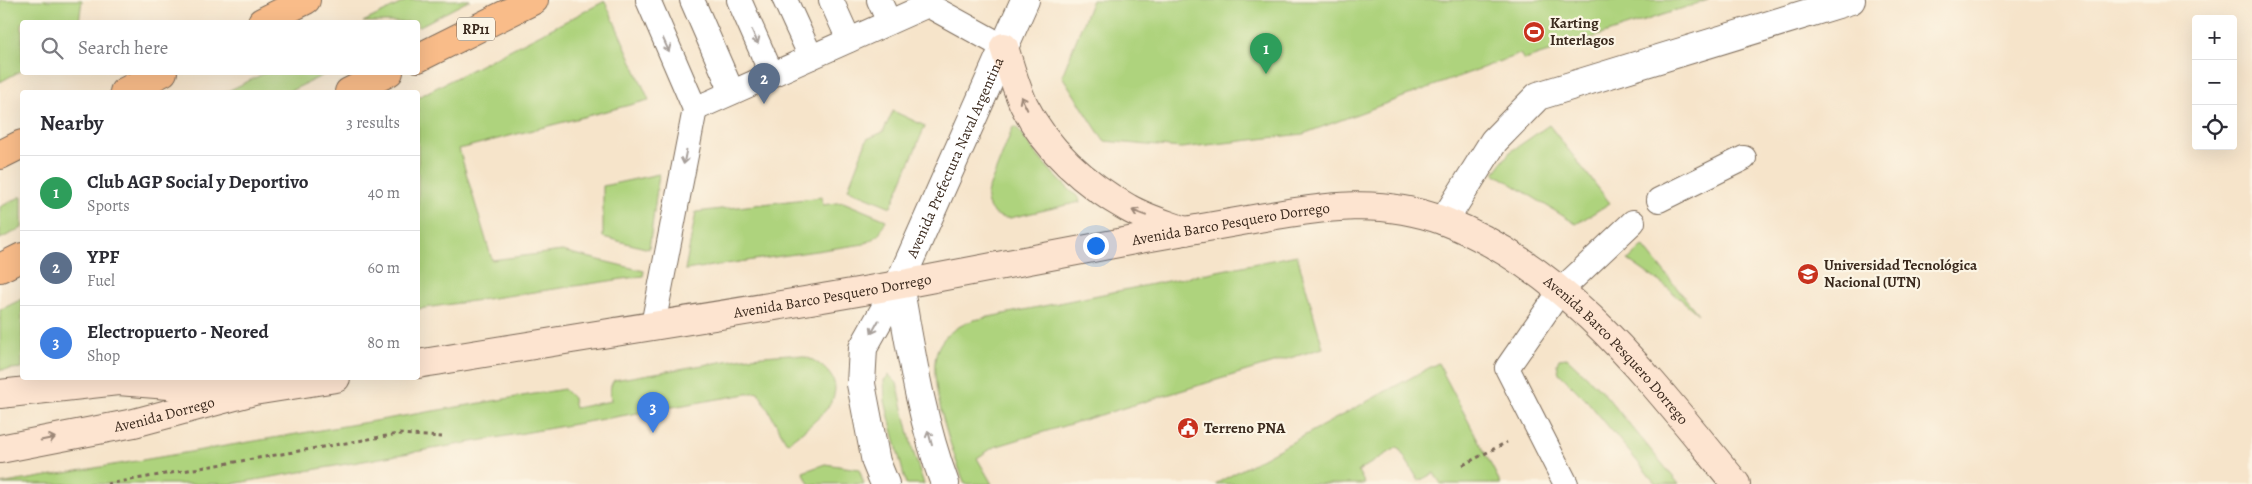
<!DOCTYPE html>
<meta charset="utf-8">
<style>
:root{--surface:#fff;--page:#f7f7f7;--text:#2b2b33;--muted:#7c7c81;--line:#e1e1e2;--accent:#c8321e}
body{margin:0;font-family:Alegreya,serif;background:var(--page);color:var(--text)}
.controls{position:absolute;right:15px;top:15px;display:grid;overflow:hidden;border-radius:5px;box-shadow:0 5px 20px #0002}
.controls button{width:45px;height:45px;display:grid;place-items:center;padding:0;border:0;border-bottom:1px solid var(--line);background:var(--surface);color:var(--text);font:25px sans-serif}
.you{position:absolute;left:1095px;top:245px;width:18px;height:18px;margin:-12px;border:4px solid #fff;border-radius:50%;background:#1a73e8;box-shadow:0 0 0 8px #1a73e833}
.badge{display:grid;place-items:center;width:32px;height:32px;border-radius:50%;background:var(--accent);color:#fff;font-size:16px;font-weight:700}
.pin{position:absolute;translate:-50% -41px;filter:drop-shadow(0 1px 2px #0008)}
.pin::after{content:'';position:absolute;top:26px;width:18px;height:15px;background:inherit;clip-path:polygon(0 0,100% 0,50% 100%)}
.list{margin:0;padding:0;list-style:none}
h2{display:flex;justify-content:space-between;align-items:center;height:65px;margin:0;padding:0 20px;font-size:21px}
h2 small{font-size:16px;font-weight:400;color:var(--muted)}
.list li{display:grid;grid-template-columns:32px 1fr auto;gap:15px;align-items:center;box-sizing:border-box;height:75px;padding:0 20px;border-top:1px solid var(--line)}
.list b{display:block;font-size:19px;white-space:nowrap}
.list p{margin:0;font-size:16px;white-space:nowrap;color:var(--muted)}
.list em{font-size:16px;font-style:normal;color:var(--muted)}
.icon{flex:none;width:28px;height:28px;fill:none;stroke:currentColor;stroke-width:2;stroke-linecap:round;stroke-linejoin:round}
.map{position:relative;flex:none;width:2252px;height:484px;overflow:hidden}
.search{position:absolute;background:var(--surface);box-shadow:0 5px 20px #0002;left:20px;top:20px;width:400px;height:55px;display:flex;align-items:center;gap:12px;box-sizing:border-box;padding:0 18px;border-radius:5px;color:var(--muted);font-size:19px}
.panel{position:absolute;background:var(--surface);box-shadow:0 5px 20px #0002;left:20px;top:90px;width:400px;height:290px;border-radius:5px}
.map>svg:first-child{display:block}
</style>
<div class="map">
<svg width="2252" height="484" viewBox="0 0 2252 484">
<rect width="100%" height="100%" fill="#fcf5e5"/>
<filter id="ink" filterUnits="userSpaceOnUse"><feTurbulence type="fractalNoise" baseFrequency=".02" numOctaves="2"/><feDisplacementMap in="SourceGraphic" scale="10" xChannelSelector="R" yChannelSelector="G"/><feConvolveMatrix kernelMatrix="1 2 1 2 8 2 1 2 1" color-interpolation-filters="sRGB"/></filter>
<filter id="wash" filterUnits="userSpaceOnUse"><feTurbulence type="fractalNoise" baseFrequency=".0096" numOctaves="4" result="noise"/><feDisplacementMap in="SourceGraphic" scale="20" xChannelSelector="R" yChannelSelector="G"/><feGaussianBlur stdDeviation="1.12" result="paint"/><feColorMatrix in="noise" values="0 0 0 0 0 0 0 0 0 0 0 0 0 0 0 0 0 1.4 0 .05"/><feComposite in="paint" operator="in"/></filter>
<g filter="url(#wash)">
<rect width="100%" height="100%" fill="#f6e4ca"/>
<!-- green -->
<g fill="#aed37d" stroke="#747e4e">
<polygon points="0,0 82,0 79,22 22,22 22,70 0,82"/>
<polygon points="408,0 470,0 418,27 418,22 363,22"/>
<polygon points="1092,0 1708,0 1524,60 1520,54 1303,134 1181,148 1104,141 1062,76"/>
<polygon points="605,1 649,100 459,149 492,260 562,251 644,271 643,276 418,309 418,97"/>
<polygon points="265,73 265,72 328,73 288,92 226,92"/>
<polygon points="893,111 925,126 891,207 848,189 867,139 883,132"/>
<polygon points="1549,125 1610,203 1576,224 1494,173 1510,152"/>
<path d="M 1013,127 L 1017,128 C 1036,155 1054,177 1079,198 L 1080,202 L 1010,218 C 995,219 985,207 987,193 Z"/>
<polygon points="659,174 649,249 603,237 603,186"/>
<polygon points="22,196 22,228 0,239 0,207"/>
<polygon points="822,197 823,205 843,202 886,220 879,235 864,244 685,270 696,212"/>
<polygon points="1643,246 1698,314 1664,285 1628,260"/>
<path d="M 1297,255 L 1323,348 L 994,447 L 977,458 L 992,484 L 965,484 C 953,454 927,381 937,351 C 943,334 958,326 974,320 Z"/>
<polygon points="22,299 22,368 0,370 0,310"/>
<path d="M 790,354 C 798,356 809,357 816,362 C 862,392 813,423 787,443 L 758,392 L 232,484 L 0,484 L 564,389 L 573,398 L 575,408 L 611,401 C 610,393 609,387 614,380 L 750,357 Z"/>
<polygon points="1567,358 1602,391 1679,484 1656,484 1588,402 1559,373 1557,364 1559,359"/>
<polygon points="1438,363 1501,484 1441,484 1434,473 1419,481 1398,447 1358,471 1365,484 1215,484"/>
<polygon points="889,375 897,383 913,451 924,484 906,484 885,401 884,380"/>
<polygon points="825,464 859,469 864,484 809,484 803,472"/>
</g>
</g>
<g filter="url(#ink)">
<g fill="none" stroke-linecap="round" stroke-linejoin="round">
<!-- lane casing -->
<g stroke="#7c6b5a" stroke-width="26">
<g id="lane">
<polyline points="648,0 695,109 653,325"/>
<polyline points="692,0 732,92"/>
<polyline points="739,0 772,75"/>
<polyline points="785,0 811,57"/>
<polyline points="831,0 849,40"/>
<polyline points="879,0 889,22"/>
<polyline points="695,109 928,5 1004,47"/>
<polyline points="1659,200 1744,158"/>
<polyline points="1566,484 1507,368 1561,290 1633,222"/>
</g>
</g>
<!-- street casing -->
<g stroke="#7c6b5a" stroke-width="30">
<g id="street">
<polyline points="1444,221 1494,141 1538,96 1851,0"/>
<path d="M 899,284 C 911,352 921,419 945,484"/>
<path id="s1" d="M 885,484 L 876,462 L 861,384 L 863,348 L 899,284 L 1025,0"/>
</g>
</g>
<!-- secondary casing -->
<g stroke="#7c6b5a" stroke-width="30">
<g id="secondary">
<path d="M 1004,47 C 1010,66 1015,86 1024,105 C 1046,149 1085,184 1128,208 C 1145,218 1166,224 1185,231"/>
<path id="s2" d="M 418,364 C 579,337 742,313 903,284 C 984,269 1064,253 1145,238 C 1183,231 1221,225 1259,218 C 1324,207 1380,197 1444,221 C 1570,269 1653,384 1736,484"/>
<polyline points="0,394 118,381 232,390"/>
<path id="s3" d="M 0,449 L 134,423 L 254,391 L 336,378"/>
</g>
</g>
<!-- primary casing -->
<g stroke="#7c6b5a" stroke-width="30">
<g id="primary">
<polyline points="262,22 306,0"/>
<polyline points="418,58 534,0"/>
<polyline points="124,92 163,72"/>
<polyline points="349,92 389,72"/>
<polyline points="0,155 22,144"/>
<polyline points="0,268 22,257"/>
</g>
</g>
<!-- path -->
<g stroke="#7c6b5a" stroke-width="3" stroke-dasharray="4 4" stroke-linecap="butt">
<polyline points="1463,465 1507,442"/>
<polyline points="107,484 398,434 442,437"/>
</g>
<!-- lane -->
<use href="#lane" stroke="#fff" stroke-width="24"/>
<!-- street -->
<use href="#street" stroke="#fff" stroke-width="28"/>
<!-- secondary -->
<use href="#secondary" stroke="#fde4d0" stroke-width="28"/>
<!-- primary -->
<use href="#primary" stroke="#f9bc89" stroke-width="28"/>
</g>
<!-- one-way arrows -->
<defs><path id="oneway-shaft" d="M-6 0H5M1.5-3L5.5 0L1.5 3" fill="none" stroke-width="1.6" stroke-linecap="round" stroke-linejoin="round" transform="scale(1.25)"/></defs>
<g stroke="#a79f9a">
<use href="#oneway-shaft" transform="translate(755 37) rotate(66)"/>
<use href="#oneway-shaft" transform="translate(666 45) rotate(66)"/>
<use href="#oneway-shaft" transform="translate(685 157) rotate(101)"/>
<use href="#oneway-shaft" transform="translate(875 327) rotate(119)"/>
<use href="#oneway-shaft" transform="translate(930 438) rotate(-105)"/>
</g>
<g stroke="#9c8777">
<use href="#oneway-shaft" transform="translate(1024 103) rotate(-116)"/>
<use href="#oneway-shaft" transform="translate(1139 213) rotate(-159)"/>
<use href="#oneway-shaft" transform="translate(48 439) rotate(-11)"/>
</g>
</g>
<!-- icons -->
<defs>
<g id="stadium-disc" transform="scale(1.125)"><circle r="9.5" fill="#c8321e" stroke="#fcf5e5"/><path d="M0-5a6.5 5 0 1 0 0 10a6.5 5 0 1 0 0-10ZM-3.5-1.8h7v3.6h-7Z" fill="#fff"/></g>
<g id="university-disc" transform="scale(1.125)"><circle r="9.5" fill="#c8321e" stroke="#fcf5e5"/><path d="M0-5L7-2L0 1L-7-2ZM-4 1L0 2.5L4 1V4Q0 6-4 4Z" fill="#fff"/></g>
<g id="civic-disc" transform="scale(1.125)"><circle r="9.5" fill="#c8321e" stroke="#fcf5e5"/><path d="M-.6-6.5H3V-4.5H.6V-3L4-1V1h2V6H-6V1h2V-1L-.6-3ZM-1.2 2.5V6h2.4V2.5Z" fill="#fff"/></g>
</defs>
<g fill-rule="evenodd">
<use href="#stadium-disc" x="1534" y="32"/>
<use href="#university-disc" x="1808" y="274"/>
<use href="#civic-disc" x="1188" y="428"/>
</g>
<g text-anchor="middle" stroke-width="4.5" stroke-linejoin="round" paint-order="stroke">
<!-- shield labels -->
<rect fill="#fcf5e5" stroke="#75675a" stroke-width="1" x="457" y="17.5" width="38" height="23" rx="4"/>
<g font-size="14" font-weight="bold" fill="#3b2a1e">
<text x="476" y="34">RP11</text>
</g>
<!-- poi labels -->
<g font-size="15" font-weight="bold" fill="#3b2a1e" stroke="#fcf5e5" text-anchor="start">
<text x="1550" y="28">Karting<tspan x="1550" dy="17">Interlagos</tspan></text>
<text x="1824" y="270">Universidad Tecnológica<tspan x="1824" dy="17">Nacional (UTN)</tspan></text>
<text x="1204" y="433">Terreno PNA</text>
</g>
<!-- street labels -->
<g font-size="15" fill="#3b2a1e" stroke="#fcf5e5">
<text dy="5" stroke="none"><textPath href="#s1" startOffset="351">Avenida Prefectura Naval Argentina</textPath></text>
<text dy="5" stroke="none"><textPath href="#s2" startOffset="825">Avenida Barco Pesquero Dorrego</textPath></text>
<text dy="5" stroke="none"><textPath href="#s2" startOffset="420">Avenida Barco Pesquero Dorrego</textPath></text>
<text dy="5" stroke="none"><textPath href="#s2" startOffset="1259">Avenida Barco Pesquero Dorrego</textPath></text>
<text dy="5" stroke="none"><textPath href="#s3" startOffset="168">Avenida Dorrego</textPath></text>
</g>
</g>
</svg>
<div class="controls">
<button>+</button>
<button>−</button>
<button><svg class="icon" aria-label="locate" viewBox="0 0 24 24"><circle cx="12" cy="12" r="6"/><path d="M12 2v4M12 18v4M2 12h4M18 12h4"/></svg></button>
</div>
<div class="you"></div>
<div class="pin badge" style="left:1266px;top:74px;background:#2e9e5b">1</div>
<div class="pin badge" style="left:764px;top:104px;background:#5c6f8a">2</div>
<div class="pin badge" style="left:653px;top:433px;background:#3f7fe0">3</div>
<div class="search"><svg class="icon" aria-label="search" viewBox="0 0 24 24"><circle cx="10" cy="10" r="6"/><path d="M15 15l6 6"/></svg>Search here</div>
<section class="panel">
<h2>Nearby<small>3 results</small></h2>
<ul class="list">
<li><span class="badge" style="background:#2e9e5b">1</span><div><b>Club AGP Social y Deportivo</b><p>Sports</p></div><em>40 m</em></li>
<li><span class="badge" style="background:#5c6f8a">2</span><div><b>YPF</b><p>Fuel</p></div><em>60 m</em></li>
<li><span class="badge" style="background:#3f7fe0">3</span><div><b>Electropuerto - Neored</b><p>Shop</p></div><em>80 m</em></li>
</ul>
</section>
</div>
